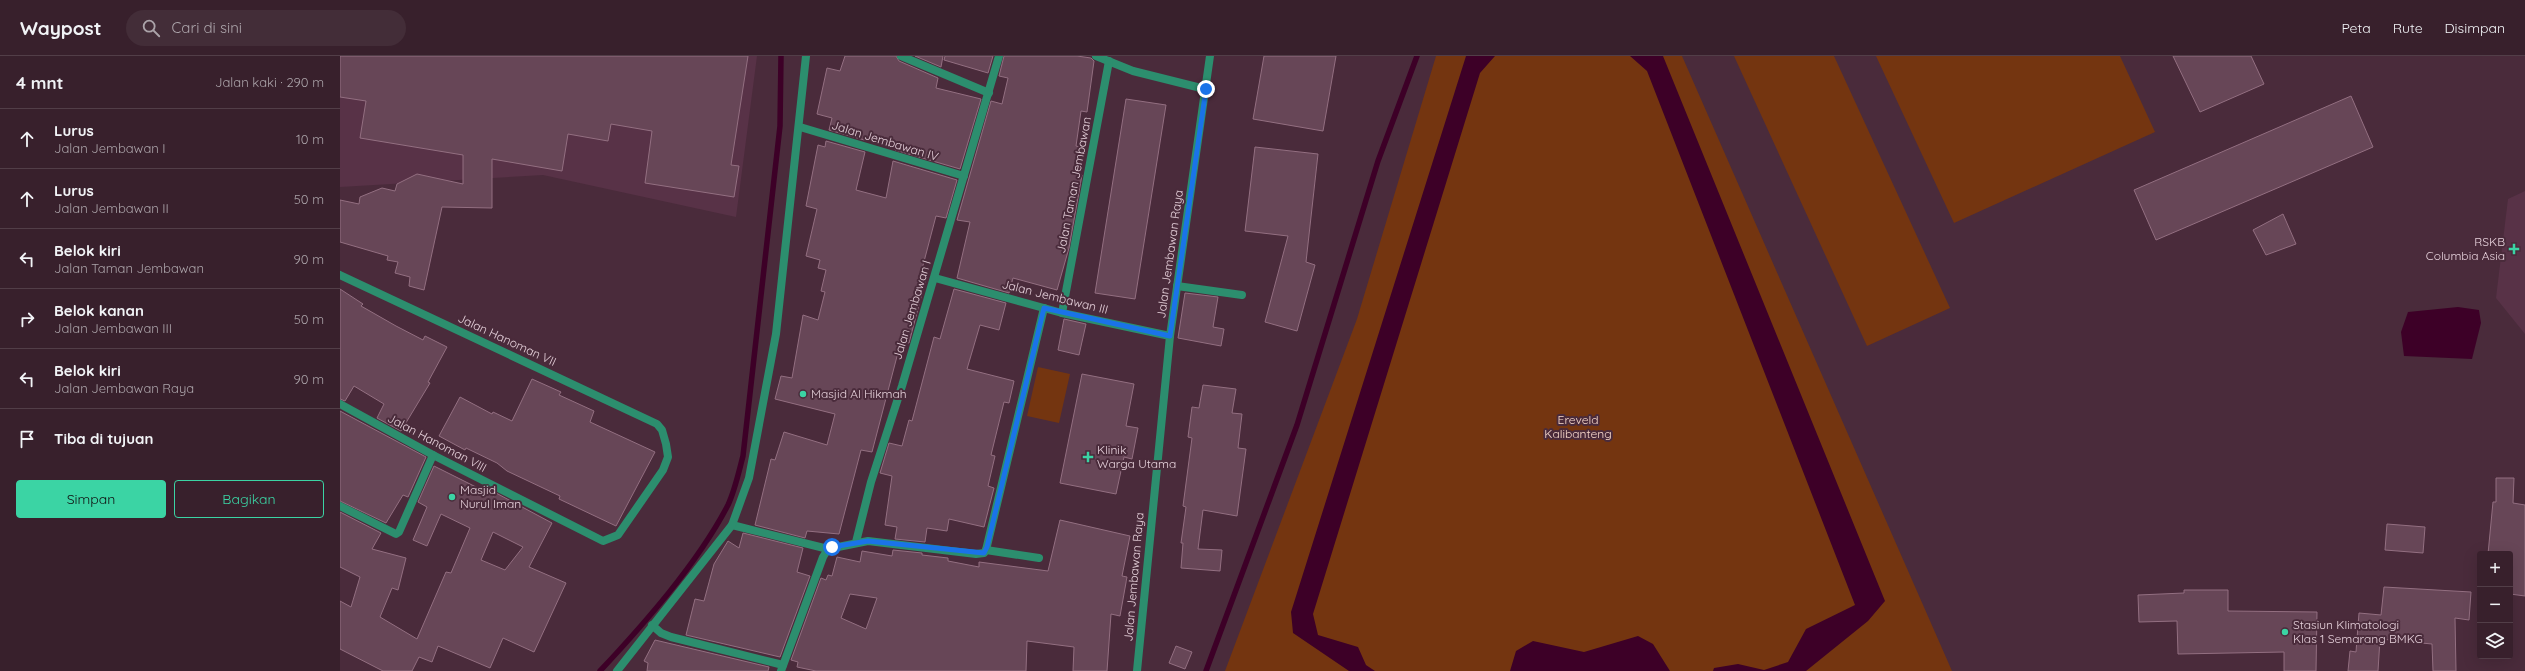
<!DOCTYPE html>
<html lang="id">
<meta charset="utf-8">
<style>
:root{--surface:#38202c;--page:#432d38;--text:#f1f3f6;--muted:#aba3a9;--line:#523e48;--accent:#3bd4a4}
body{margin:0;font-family:Quicksand,sans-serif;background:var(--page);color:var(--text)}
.controls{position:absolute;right:12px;bottom:12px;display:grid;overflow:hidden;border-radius:4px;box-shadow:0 4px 16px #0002}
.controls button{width:36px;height:36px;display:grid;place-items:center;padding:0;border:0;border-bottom:1px solid var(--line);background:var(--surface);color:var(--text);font:20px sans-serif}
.stop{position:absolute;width:12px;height:12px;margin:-9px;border:3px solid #1a73e8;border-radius:50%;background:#fff}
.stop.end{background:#1a73e8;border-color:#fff;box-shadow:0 1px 4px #0008}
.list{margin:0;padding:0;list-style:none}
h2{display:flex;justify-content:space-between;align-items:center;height:52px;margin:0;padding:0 16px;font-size:17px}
h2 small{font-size:13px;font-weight:400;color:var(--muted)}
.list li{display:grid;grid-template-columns:26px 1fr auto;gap:12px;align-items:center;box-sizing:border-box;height:60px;padding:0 16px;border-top:1px solid var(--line)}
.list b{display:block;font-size:15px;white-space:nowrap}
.list p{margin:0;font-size:13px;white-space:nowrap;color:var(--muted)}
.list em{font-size:13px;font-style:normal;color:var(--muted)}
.actions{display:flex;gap:8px;padding:12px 16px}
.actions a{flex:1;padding:9px 0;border:1px solid var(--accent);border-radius:4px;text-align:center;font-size:14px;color:var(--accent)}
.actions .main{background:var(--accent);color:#111}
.icon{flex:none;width:22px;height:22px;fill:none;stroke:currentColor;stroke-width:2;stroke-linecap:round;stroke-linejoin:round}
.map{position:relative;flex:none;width:2185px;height:615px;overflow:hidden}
header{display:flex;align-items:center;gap:24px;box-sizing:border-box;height:56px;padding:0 20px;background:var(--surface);border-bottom:1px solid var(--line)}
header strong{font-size:19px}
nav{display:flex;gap:22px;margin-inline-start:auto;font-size:14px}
.search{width:280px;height:36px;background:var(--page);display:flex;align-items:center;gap:10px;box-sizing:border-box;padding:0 14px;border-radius:22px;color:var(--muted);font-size:15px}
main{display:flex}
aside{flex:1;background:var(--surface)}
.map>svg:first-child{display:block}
</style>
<header>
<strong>Waypost</strong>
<div class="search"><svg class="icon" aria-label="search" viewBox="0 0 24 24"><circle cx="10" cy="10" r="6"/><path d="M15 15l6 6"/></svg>Cari di sini</div>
<nav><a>Peta</a><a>Rute</a><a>Disimpan</a></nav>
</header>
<main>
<aside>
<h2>4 mnt<small>Jalan kaki · 290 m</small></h2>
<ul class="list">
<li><svg class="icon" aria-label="ahead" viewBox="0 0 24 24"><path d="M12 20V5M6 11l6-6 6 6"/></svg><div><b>Lurus</b><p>Jalan Jembawan I</p></div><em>10 m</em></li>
<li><svg class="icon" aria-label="ahead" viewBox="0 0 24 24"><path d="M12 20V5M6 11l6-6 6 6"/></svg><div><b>Lurus</b><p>Jalan Jembawan II</p></div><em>50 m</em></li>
<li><svg class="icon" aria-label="left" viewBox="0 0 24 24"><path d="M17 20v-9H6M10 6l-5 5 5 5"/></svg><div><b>Belok kiri</b><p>Jalan Taman Jembawan</p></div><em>90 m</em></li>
<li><svg class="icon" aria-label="right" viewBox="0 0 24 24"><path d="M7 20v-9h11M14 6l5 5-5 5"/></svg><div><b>Belok kanan</b><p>Jalan Jembawan III</p></div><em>50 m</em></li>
<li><svg class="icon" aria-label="left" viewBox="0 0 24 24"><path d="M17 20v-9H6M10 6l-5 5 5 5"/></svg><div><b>Belok kiri</b><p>Jalan Jembawan Raya</p></div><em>90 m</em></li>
<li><svg class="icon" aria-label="arrive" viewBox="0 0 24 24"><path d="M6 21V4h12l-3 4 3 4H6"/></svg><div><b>Tiba di tujuan</b></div></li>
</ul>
<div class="actions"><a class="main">Simpan</a><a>Bagikan</a></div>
</aside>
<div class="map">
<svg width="2185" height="615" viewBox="0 0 2185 615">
<rect width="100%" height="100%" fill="#4a2b3b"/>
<!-- built -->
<g fill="#583247">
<polygon points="0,0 417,0 396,161 203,119 0,131"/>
<polygon points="2185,135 2185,278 2156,242 2168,143"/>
</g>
<!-- green -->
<g fill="#743510">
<polygon points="1096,0 1342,0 1612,615 885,615 1017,263"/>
<polygon points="1394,0 1494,0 1610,252 1527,290"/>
<polygon points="1536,0 1780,0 1815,76 1614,167"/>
<polygon points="698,311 730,318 719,367 687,360"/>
</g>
<!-- water -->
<g fill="#3d0027">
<polygon points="1126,0 1155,0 1140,17 973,558 978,579 1018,591 1026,609 1035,615 1009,615 953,577 951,556"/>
<polygon points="1290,0 1323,0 1545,545 1528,565 1466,615 1373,615 1374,612 1398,608 1424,614 1448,606 1466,573 1515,549 1307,15"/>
<polygon points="2118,251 2139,254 2141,267 2132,303 2064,300 2061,276 2068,256"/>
<polygon points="1298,580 1313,588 1330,615 1170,615 1176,595 1193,585 1244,596"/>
</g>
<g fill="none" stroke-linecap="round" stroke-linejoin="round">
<!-- stream -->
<g stroke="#3d0027" stroke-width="5.5">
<path d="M 260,615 C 304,568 358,507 388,449 C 395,434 399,415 403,400 L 440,70 L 441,0"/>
<polyline points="866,615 957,369 1038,105 1077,0"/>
</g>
</g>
<!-- building -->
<g fill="#674657" stroke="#936f81" fill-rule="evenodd">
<polygon points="0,0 408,0 391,109 399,110 394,141 305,127 312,75 271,68 268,85 228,78 222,115 152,103 152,152 102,151 84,234 69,230 70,221 55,217 58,206 47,204 48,200 0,186 0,144 19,148 20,141 42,132 55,135 57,128 77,118 123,128 123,99 20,82 26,45 0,41"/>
<polygon points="505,0 556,0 559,5 598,22 596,32 641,43 620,113 555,94 556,89 528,83 528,85 489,74 492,62 477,58 487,12 500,15"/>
<polygon points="575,0 603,0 601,11"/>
<polygon points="605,0 653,0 648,17 604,4"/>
<polygon points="664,0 737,0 751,2 754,5 747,56 741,55 736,90 740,91 735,117 742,119 729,192 717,234 673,222 669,237 617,222 630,166 617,164 651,45 662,48 668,22 659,20"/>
<polygon points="924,0 996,0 983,75 913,63"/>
<polygon points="1833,0 1911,0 1924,28 1860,56"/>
<polygon points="2011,40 2033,91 1816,184 1794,134"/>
<polygon points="786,43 826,49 795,243 755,237"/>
<polygon points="486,85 525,96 516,134 546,142 553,105 617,124 606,162 596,160 581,217 587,218 569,287 561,285 532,396 521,394 499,478 467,475 465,482 415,469 431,403 435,404 444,376 487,389 495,358 435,343 441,320 452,322 463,259 478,264 485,236 481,235 486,214 478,212 480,204 466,200 477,153 466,150 478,89 485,91"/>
<polygon points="915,91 978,98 966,206 975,209 957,275 925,266 948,180 905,175"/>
<polygon points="1943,158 1956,188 1926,199 1913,174"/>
<polygon points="0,233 23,248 21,250 56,270 83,284 85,280 107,291 88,326 90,327 61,375 37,362 44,348 14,330 5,345 0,343"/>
<polygon points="614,233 666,247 659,274 640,269 627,313 674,325 669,347 664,346 651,399 655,400 648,430 654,432 644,471 609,463 607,475 587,472 585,486 555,483 557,471 545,469 552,420 540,417 549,387 562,390 569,364 572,365 594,281 600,283"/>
<polygon points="845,237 878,241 873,271 884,273 881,290 838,282"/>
<polygon points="724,263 746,268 739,299 718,294"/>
<polygon points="742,318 794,328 786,370 798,372 792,403 784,401 776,438 720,427"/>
<polygon points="192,323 221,336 219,339 254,355 250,366 315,396 276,470 219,443 220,440 167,415 157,407 126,392 125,394 99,380 120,341 152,358 153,356 172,365"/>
<polygon points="863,329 896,333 892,357 902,358 898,392 906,393 897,460 863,454 858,493 882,494 880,515 841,512 843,487 841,487 846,451 843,450 852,382 848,381 852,351 859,352"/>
<polygon points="0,355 86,401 68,441 63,439 46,467 0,445"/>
<path d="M 94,410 L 154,440 L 156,437 L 212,467 L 189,511 L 226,527 L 194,596 L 163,582 L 150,612 L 98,590 L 92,606 L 79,601 L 72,615 L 43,615 L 0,593 L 0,545 L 11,551 L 20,521 L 0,511 L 0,456 L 41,477 L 32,493 L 66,502 L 58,534 L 52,532 L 40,561 L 77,583 L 106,516 L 111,517 L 130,472 L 101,458 L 87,490 L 73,484 L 87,451 L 78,446 ZM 153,476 L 183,491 L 165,514 L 141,504 Z"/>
<polygon points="2156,422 2174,422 2173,447 2185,449 2185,540 2170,538 2170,498 2148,498 2153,446 2156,446"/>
<path d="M 720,464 L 790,480 L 782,520 L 787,521 L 780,560 L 771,558 L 767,615 L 733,615 L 734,591 L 687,585 L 686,615 L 476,615 L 457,611 L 458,606 L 451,604 L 481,522 L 486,524 L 488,519 L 492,520 L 497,501 L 520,506 L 522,495 L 552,500 L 553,494 L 582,497 L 582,499 L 608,502 L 608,505 L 639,511 L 639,506 L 708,515 ZM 510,538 L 537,542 L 526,573 L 501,562 Z"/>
<polygon points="2047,468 2085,471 2083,497 2045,494"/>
<polygon points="403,477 463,492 457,516 470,520 440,601 346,579 355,543 364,545 374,508 388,485 399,492"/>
<polygon points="2044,531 2131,536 2129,564 2115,562 2116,615 2093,615 2092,588 2040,583 2038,615 2008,615 2010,595 2016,596 2019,557 2041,559"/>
<polygon points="1844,534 1888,534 1888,555 1977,556 1976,615 1944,615 1944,596 1838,598 1837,565 1799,566 1798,539 1844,537"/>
<polygon points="315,584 429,611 428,615 307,615 308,607 304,605"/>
<polygon points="836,590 852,596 845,613 829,607"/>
</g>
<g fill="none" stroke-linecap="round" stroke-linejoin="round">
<!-- street -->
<g stroke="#2c8e6e" stroke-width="8">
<polyline points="561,0 649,37"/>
<polyline points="756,0 793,15 865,33"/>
<polyline points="460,71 624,120"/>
<polyline points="0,219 317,368 322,374 326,388 328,401 323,414 278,479 263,485 93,399 0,348"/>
<polyline points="595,222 722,257 830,280"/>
<polyline points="837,230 902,239"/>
<polyline points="722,257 769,5"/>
<polyline points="0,450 56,478 59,476 93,399"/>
<polyline points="392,469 488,493"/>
<polyline points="516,486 531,426 562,330 659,0"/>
<polyline points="646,494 699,502"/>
<polyline points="312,569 321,577 331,581 443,609"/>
<polyline points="277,615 392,469 409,422 436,278 466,0"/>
<polyline points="441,615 483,501 488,493 528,485 636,498 644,497 646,494 704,252"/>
<polyline points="797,615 830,280 870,0"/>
</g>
</g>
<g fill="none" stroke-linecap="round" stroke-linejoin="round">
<!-- route -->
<polyline stroke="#1a73e8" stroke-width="5" points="492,491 528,485 644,497 647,491 704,252 830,280 866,33"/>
</g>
<!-- markers -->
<g fill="#3bd4a4" stroke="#4a2b3b" stroke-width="1.5">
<path d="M2172 187h4v4h4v4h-4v4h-4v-4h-4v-4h4z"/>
<circle cx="463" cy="338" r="4"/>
<path d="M746 395h4v4h4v4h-4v4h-4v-4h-4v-4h4z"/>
<circle cx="112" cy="441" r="4"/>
<circle cx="1945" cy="576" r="4"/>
</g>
<g text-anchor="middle" stroke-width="4" stroke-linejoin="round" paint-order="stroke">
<!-- street labels -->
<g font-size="12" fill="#e6d1db" stroke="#4a2b3b">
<text transform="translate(545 85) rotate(17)" y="4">Jalan Jembawan IV</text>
<text transform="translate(734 129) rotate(-79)" y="4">Jalan Taman Jembawan</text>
<text transform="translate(830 198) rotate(-82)" y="4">Jalan Jembawan Raya</text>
<text transform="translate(715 241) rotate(14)" y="4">Jalan Jembawan III</text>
<text transform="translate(572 254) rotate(-73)" y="4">Jalan Jembawan I</text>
<text transform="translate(167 284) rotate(25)" y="4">Jalan Hanoman VII</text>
<text transform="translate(97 387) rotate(28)" y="4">Jalan Hanoman VIII</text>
<text transform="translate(794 521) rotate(-85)" y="4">Jalan Jembawan Raya</text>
</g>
<!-- poi labels -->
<g font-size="12" fill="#e6d1db" stroke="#4a2b3b" text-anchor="start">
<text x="2165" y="190" text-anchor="end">RSKB<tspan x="2165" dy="14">Columbia Asia</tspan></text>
<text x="471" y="342">Masjid Al Hikmah</text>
<text x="757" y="398">Klinik<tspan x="757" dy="14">Warga Utama</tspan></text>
<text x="120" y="438">Masjid<tspan x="120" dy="14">Nurul Iman</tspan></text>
<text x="1953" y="573">Stasiun Klimatologi<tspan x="1953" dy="14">Klas 1 Semarang BMKG</tspan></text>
</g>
<!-- park labels -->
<g font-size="12" fill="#f7d8ca" stroke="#4a2b3b">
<text x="1238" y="368">Ereveld<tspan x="1238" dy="14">Kalibanteng</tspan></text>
</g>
</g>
</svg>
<div class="controls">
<button>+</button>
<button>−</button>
<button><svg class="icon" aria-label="layers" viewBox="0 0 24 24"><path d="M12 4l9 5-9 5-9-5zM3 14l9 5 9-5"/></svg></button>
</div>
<div class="stop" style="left:492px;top:491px"></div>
<div class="stop end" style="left:866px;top:33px"></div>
</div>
</main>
